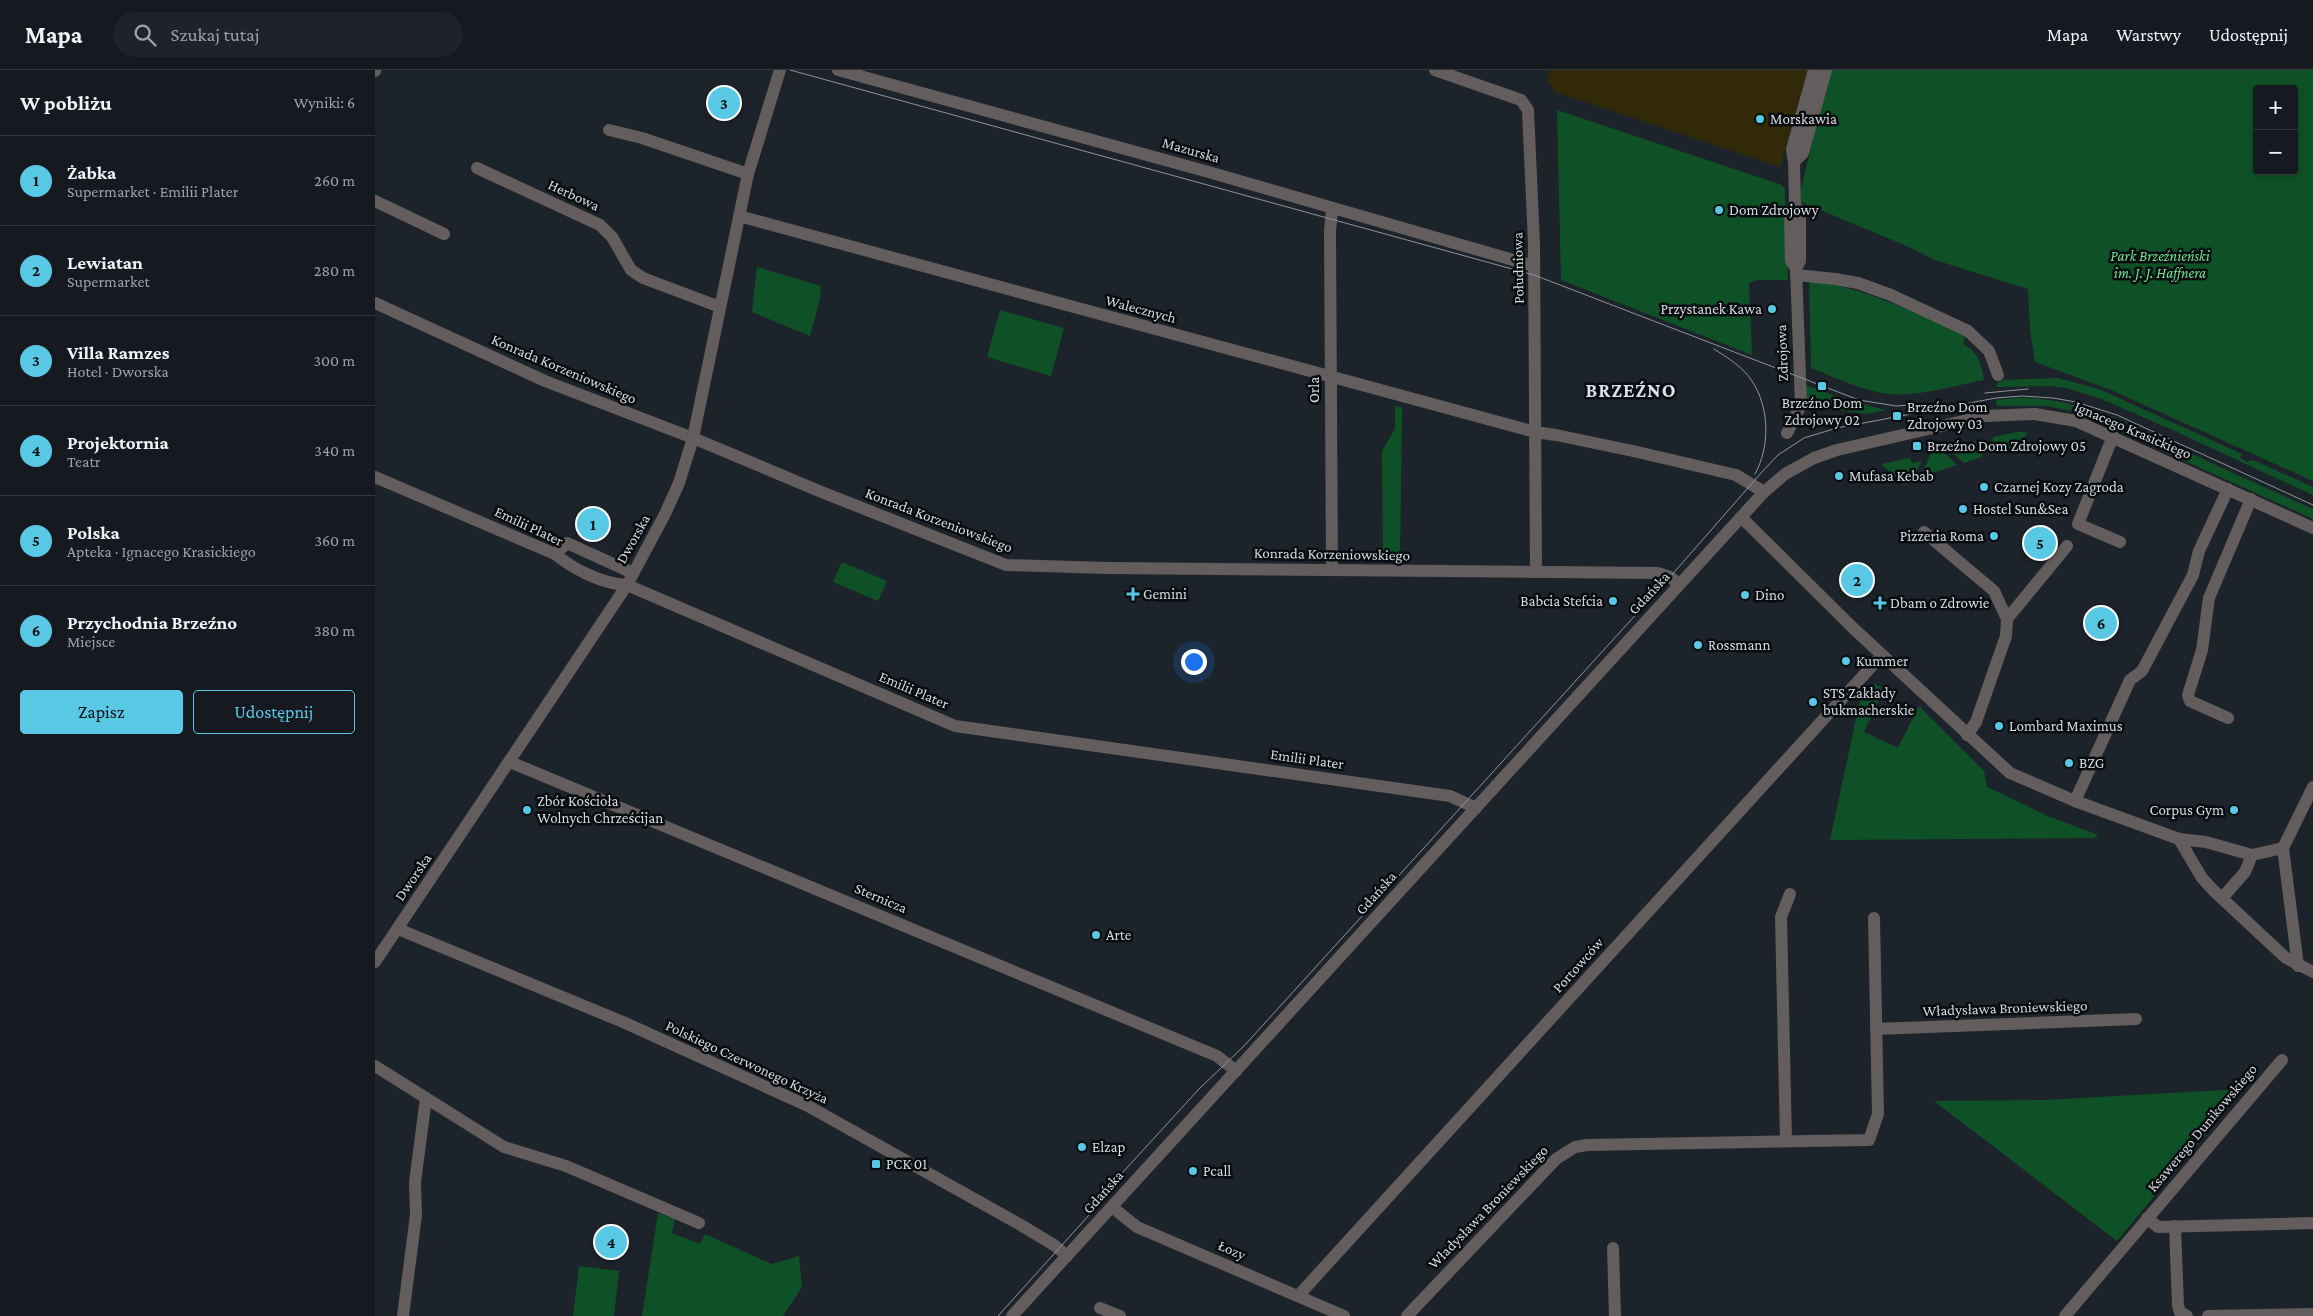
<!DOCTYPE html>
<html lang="pl">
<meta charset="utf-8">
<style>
:root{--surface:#161a20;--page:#1f2329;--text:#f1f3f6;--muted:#9ea1a5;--line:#35383e;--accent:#59c8e5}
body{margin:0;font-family:"Crimson Pro",serif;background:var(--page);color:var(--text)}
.controls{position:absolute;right:15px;top:15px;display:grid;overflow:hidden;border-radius:5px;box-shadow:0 2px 8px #0003}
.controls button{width:45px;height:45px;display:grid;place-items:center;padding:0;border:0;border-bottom:1px solid var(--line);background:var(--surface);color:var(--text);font:25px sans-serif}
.you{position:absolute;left:818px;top:591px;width:18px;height:18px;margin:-12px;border:4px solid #fff;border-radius:50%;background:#1a73e8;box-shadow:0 0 0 8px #1a73e833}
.badge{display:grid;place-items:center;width:32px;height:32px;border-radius:50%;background:var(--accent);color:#111;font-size:16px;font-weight:700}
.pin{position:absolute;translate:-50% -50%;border:2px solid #fff;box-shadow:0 1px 5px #0006}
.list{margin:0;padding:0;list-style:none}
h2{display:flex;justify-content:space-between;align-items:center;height:65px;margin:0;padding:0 20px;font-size:21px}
h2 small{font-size:16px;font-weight:400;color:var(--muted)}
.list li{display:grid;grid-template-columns:32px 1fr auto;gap:15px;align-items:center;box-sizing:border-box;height:90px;padding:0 20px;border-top:1px solid var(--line)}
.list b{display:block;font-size:19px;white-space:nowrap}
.list p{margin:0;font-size:16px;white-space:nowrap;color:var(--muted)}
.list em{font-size:16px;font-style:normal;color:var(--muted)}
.actions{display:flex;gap:10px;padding:15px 20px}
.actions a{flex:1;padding:11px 0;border:1px solid var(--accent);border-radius:5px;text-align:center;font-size:18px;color:var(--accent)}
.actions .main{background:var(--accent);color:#111}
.icon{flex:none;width:28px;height:28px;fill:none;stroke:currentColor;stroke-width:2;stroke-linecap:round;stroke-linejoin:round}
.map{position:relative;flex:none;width:1938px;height:1246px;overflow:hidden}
header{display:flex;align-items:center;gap:30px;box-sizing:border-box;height:70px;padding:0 25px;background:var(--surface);border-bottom:1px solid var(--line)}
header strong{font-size:24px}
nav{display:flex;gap:28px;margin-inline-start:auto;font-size:18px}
.search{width:350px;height:45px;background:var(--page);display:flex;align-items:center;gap:12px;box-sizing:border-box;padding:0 18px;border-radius:28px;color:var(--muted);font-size:19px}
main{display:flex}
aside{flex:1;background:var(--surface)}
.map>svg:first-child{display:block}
</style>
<header>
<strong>Mapa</strong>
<div class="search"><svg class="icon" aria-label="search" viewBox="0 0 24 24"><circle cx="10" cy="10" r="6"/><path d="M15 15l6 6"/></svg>Szukaj tutaj</div>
<nav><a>Mapa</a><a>Warstwy</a><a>Udostępnij</a></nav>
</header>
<main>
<aside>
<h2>W pobliżu<small>Wyniki: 6</small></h2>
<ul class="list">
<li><span class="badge">1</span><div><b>Żabka</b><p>Supermarket · Emilii Plater</p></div><em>260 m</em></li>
<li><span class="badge">2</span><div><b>Lewiatan</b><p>Supermarket</p></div><em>280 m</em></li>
<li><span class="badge">3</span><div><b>Villa Ramzes</b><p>Hotel · Dworska</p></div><em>300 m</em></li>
<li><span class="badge">4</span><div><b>Projektornia</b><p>Teatr</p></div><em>340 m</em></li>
<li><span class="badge">5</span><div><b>Polska</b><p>Apteka · Ignacego Krasickiego</p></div><em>360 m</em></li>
<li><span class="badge">6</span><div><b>Przychodnia Brzeźno</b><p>Miejsce</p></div><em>380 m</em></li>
</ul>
<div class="actions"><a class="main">Zapisz</a><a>Udostępnij</a></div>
</aside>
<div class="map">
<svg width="1938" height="1246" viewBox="0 0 1938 1246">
<rect width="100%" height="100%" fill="#1d232a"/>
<!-- green -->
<g fill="#0f5126" fill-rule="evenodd">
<path d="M 1455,0 L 1938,0 L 1938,411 L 1736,320 L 1660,292 L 1655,260 L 1653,219 L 1560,190 L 1534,177 L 1426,132 L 1426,119 ZM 1882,19 L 1919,19 L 1919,101 L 1882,101 Z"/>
<polygon points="1182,40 1407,115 1410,120 1413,210 1382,210 1374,213 1377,285 1186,210"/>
<polygon points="382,197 446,216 445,229 435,266 377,242"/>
<path d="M 1434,211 C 1491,217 1540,243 1591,266 L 1588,274 C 1604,283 1606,293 1609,310 C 1575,316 1536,330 1502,322 C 1479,317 1457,306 1436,298 Z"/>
<polygon points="625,240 689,258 676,306 612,287"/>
<polygon points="1682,308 1724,319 1867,384 1865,388 1872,392 1878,390 1938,417 1938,425 1793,358 1724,328 1691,318 1676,316 1621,317 1623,312 1629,310"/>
<polygon points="1431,315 1470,330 1511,340 1491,344 1463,340 1431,338"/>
<path d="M 1642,328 C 1709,327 1765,359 1824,387 C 1862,405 1900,422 1938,439 L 1938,449 L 1702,342 L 1671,336 L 1622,336 L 1621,330 Z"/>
<polygon points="1020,336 1027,337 1025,489 1008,488 1007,381 1020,359"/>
<polygon points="1642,362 1652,362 1648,374 1618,384 1615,382 1618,367"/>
<polygon points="1610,369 1607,387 1589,393 1572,378"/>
<polygon points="1567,380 1582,395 1546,407 1556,382"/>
<polygon points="1535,388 1537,393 1547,391 1536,412 1529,415 1506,394"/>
<polygon points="467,492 512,511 503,531 458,512"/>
<polygon points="1500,614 1509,619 1489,662 1523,678 1544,636 1609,701 1612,717 1673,746 1723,765 1719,768 1455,770 1485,630"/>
<polygon points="1868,1019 1742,1171 1559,1031 1670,1030"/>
<polygon points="283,1143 300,1149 297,1163 325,1174 330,1164 397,1194 424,1186 427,1217 408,1246 267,1246"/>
<polygon points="204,1196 244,1201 239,1246 198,1246"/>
</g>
<!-- sand -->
<polygon fill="#312908" points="1174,0 1433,0 1405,97 1180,22 1173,11"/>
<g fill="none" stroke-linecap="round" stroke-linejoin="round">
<!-- minor -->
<g stroke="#635d5e" stroke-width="12">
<polyline points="463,0 830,101 1159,196"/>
<polyline points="1060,0 1146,30 1153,40 1159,174 1161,502"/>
<polyline points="0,1 0,0"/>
<polyline points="234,60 267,68 373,104"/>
<polyline points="1419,92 1428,83 1451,0"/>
<polyline points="102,98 225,155 237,167 256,200 268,208 345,237"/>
<polyline points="0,131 69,164"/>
<polyline points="957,139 955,161 957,500"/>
<polyline points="364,146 1160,362 1181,365 1258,381 1361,405 1389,422"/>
<polyline points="1421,198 1416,191 1415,142 1420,135 1419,92 1417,79 1439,0"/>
<polyline points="1421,205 1460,209 1483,213 1516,225 1593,261 1614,281 1623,305"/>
<polyline points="0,233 170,311 318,368 444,421 631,495 733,498 1283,503 1295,507 1304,514"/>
<polyline points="1412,363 1426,335 1421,198 1425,191 1425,142 1420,135"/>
<polyline points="1738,366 1703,454 1745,472"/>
<path d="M 0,407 L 180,484 C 198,499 227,514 252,515 L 580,656 L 1075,726 L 1101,738"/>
<polyline points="1366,447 1478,558 1635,703 1700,731 1804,769 1827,808 1838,820 1911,888 1938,902"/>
<polyline points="1549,462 1619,521 1632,549 1631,566 1601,652 1592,665"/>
<polyline points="180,484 192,473 258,503"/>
<polyline points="1632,549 1692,476"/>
<polyline points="1853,648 1815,631 1813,625 1827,580 1834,528 1876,429"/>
<polyline points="135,692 842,986 861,1001"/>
<polyline points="1700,731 1755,610 1767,601 1818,505 1824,481 1853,419"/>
<polyline points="1804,769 1831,772 1877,785 1908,778"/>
<polyline points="1847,828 1870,802 1877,785"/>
<polyline points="23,859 248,952 433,1036 644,1154 679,1175 692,1186"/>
<polyline points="0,892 252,515 290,444 304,413 318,368 373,104 405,0"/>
<polyline points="1923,896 1908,778 1938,717"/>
<polyline points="1501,959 1761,949"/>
<polyline points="0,996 129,1077 191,1096 324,1153"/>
<polyline points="1411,1071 1406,847 1415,824"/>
<polyline points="737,1137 762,1157 969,1246"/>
<polyline points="1772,1148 1783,1157 1938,1153"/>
<polyline points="1800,1156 1803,1236 1805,1242 1812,1246"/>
<polyline points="1238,1178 1240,1246"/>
<polyline points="923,1226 1507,585"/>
<polyline points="725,1238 745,1246"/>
<polyline points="28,1246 41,1145 40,1112 51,1028"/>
<polyline points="637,1246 1389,422 1410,404 1439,388 1462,380 1610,346 1660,344 1701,351 1938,458"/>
<polyline points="1032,1246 1181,1089 1200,1077 1212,1075 1494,1070 1503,1044 1499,848"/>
<polyline points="1690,1246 1907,990"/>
<polyline points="1833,1246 1938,1244"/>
</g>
<!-- tram -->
<g stroke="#8f9499" stroke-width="1">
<polyline points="415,0 1159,205 1484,330 1521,336 1551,334"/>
<path d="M 1339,279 C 1353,288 1368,297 1377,311 C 1395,338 1395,377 1380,404"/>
<polyline points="1610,323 1653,319"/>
<polyline points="623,1246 724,1134 749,1101 824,1019 869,976 1295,507 1386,403 1403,385 1429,368 1462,358 1621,328 1647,326 1678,328 1701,332 1742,345 1938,435"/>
</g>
</g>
<!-- markers -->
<g fill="#59c8e5" stroke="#090c0f" stroke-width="2">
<circle cx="1385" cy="49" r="5"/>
<circle cx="1344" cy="140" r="5"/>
<circle cx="1397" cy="239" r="5"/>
<rect x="1442" y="311" width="10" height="10" rx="2.5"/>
<rect x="1517" y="341" width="10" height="10" rx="2.5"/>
<rect x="1537" y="371" width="10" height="10" rx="2.5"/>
<circle cx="1464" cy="406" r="5"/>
<circle cx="1609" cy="417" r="5"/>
<circle cx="1588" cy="439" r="5"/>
<circle cx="1619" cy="466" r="5"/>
<path d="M755.5 516.5h5v5h5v5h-5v5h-5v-5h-5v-5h5z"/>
<circle cx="1370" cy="525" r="5"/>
<circle cx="1238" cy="531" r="5"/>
<path d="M1502.5 525.5h5v5h5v5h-5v5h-5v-5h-5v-5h5z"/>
<circle cx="1323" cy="575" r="5"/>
<circle cx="1471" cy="591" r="5"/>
<circle cx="1438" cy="632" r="5"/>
<circle cx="1624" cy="656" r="5"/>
<circle cx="1694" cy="693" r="5"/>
<circle cx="152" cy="740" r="5"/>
<circle cx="1859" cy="740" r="5"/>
<circle cx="721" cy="865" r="5"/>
<circle cx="707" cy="1077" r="5"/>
<rect x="496" y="1089" width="10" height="10" rx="2.5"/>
<circle cx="818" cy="1101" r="5"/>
</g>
<g text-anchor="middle" stroke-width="5" stroke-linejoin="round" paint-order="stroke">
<!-- poi labels -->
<g font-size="15" fill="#d6dadf" stroke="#090c0f" text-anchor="start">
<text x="1395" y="54">Morskawia</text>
<text x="1354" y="145">Dom Zdrojowy</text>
<text x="1387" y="244" text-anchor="end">Przystanek Kawa</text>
<text x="1447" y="338" text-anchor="middle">Brzeźno Dom<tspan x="1447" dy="17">Zdrojowy 02</tspan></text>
<text x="1532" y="342">Brzeźno Dom<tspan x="1532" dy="17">Zdrojowy 03</tspan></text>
<text x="1552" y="381">Brzeźno Dom Zdrojowy 05</text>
<text x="1474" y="411">Mufasa Kebab</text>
<text x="1619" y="422">Czarnej Kozy Zagroda</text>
<text x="1598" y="444">Hostel Sun&amp;Sea</text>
<text x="1609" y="471" text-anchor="end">Pizzeria Roma</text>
<text x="768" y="529">Gemini</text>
<text x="1380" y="530">Dino</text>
<text x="1228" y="536" text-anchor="end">Babcia Stefcia</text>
<text x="1515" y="538">Dbam o Zdrowie</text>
<text x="1333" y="580">Rossmann</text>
<text x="1481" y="596">Kummer</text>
<text x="1448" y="628">STS Zakłady<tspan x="1448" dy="17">bukmacherskie</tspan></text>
<text x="1634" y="661">Lombard Maximus</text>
<text x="1704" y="698">BZG</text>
<text x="162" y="736">Zbór Kościoła<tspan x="162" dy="17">Wolnych Chrześcijan</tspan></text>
<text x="1849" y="745" text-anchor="end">Corpus Gym</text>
<text x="731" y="870">Arte</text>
<text x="717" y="1082">Elzap</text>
<text x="511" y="1099">PCK 01</text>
<text x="828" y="1106">Pcall</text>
</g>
<!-- street labels -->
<g font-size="15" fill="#d6dadf" stroke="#090c0f">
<text transform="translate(816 80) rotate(16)" y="5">Mazurska</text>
<text transform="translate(199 125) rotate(25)" y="5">Herbowa</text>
<text transform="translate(1143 198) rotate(-91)" y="5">Południowa</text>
<text transform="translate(766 239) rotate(15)" y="5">Walecznych</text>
<text transform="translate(1407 283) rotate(-92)" y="5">Zdrojowa</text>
<text transform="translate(189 299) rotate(23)" y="5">Konrada Korzeniowskiego</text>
<text transform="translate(939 320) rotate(-90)" y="5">Orla</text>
<text transform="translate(1758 360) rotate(23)" y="5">Ignacego Krasickiego</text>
<text transform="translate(564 450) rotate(21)" y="5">Konrada Korzeniowskiego</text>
<text transform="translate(154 456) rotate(25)" y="5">Emilii Plater</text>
<text transform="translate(258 469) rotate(-61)" y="5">Dworska</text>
<text transform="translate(957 484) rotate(1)" y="5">Konrada Korzeniowskiego</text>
<text transform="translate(1274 523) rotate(-47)" y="5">Gdańska</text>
<text transform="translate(539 620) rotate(23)" y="5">Emilii Plater</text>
<text transform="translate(932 689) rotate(8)" y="5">Emilii Plater</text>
<text transform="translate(38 807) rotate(-56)" y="5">Dworska</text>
<text transform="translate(1001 823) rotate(-48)" y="5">Gdańska</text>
<text transform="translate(506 828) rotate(23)" y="5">Sternicza</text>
<text transform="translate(1203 895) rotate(-48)" y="5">Portowców</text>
<text transform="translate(1630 938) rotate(-2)" y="5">Władysława Broniewskiego</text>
<text transform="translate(372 992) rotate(25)" y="5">Polskiego Czerwonego Krzyża</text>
<text transform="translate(1827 1058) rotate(-50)" y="5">Ksawerego Dunikowskiego</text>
<text transform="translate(728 1122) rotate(-48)" y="5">Gdańska</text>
<text transform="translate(1113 1137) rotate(-46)" y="5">Władysława Broniewskiego</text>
<text transform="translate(857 1180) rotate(23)" y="5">Łozy</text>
</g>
<!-- park labels -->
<g font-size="15" font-style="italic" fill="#71e38f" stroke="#090c0f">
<text x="1785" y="191">Park Brzeźnieński<tspan x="1785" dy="17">im. J. J. Haffnera</tspan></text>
</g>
<!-- district labels -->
<g font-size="20" font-weight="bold" letter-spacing="1" fill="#d9e2ec" stroke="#090c0f">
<text x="1256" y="327">BRZEŹNO</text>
</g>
</g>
</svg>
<div class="controls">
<button>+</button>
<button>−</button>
</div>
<div class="you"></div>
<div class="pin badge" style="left:218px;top:454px">1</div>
<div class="pin badge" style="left:1482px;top:510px">2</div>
<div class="pin badge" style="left:349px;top:33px">3</div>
<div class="pin badge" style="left:236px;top:1172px">4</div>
<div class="pin badge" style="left:1665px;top:473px">5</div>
<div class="pin badge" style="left:1726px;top:553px">6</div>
</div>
</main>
